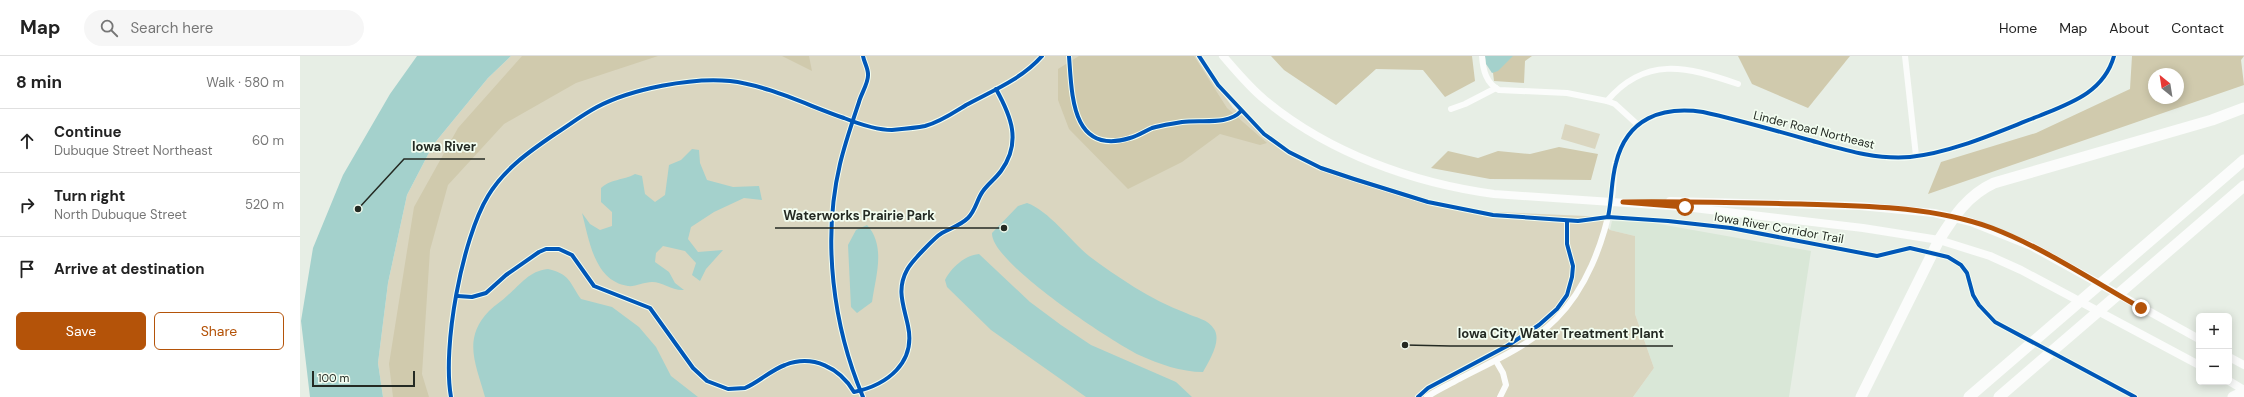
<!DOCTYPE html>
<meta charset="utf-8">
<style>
:root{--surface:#fff;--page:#f6f6f6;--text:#222;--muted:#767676;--line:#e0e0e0;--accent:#b45309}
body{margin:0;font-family:"DM Sans",sans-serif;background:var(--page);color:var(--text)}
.controls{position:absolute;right:12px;bottom:12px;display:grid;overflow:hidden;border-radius:6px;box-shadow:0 2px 10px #0003}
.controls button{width:36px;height:36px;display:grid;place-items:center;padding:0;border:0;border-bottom:1px solid var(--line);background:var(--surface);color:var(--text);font:20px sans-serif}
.compass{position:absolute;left:1848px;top:12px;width:36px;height:36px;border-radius:50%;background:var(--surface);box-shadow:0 2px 10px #0003;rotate:330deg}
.scale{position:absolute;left:12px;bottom:10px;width:103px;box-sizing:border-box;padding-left:4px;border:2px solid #242a23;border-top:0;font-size:11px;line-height:14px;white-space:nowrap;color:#242a23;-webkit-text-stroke:3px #f3fef1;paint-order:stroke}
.stop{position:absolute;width:12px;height:12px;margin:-9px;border:3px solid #b45309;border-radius:50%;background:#fff}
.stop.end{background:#b45309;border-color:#fff;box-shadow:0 1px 4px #0008}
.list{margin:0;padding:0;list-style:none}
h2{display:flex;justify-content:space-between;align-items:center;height:52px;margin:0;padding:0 16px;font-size:17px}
h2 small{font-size:13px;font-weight:400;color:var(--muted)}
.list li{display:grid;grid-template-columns:26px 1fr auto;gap:12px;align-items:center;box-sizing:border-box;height:64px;padding:0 16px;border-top:1px solid var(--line)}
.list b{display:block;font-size:15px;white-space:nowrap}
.list p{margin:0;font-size:13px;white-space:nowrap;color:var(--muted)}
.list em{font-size:13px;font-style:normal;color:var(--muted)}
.actions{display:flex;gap:8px;padding:12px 16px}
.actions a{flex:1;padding:9px 0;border:1px solid var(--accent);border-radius:6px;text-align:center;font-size:14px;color:var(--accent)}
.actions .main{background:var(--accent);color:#fff}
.icon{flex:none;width:22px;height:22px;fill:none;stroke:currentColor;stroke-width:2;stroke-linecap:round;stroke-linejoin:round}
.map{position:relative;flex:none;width:1944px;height:341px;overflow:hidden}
header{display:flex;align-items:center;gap:24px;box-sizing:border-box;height:56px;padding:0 20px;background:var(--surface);border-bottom:1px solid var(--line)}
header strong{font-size:19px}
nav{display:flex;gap:22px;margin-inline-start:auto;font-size:14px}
.search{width:280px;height:36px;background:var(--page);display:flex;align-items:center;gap:10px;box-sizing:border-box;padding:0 14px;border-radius:22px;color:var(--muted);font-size:15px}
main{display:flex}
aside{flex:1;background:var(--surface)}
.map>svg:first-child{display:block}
</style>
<header>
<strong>Map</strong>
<div class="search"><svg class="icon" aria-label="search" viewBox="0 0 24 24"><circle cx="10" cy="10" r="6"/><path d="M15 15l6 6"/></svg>Search here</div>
<nav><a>Home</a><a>Map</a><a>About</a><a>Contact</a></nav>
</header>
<main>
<aside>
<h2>8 min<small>Walk · 580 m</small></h2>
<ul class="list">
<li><svg class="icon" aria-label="ahead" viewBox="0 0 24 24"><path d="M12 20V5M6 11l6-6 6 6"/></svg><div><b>Continue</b><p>Dubuque Street Northeast</p></div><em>60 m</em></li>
<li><svg class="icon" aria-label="right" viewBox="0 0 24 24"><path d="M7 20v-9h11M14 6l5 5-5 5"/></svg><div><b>Turn right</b><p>North Dubuque Street</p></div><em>520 m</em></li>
<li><svg class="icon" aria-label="arrive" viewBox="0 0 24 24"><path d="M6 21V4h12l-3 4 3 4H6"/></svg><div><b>Arrive at destination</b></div></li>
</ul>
<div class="actions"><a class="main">Save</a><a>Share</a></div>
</aside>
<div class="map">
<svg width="1944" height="341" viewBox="0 0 1944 341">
<rect width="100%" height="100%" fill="#e7eee5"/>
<!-- built -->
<polygon fill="#d9e7d7" points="1312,165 1348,166 1511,195 1489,341 1333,341 1354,312 1335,258 1335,180 1310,174"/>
<!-- green -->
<g fill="#dad6c0">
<polygon points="211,0 896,0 933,52 989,96 1021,112 1128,146 1174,155 1308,161 1305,169 1310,174 1335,180 1335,258 1354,312 1333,341 83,341 78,307 88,227 107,139 133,89 188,22"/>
<polygon points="1265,68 1300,78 1295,93 1261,83"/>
</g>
<!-- forest -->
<g fill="#d0caad" fill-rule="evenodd">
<polygon points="222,0 358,0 276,27 204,68 148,129 130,194 122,318 129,341 93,341 89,308 114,151 158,72"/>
<polygon points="482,0 509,0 512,15"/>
<polygon points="779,0 894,0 927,52 967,87 960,89 920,78 882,106 828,133 769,73 758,44 758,13"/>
<polygon points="971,0 1172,0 1175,25 1145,41 1123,14 1076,13 1036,49 984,14"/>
<polygon points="1191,0 1232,0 1225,5 1224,27 1194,25"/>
<polygon points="1438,0 1550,0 1508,52 1452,28"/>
<path d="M 1832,0 L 1944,0 L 1941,4 L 1944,29 L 1628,138 L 1641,106 L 1736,77 L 1830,33 ZM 1854,18 L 1878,18 L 1878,42 L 1854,42 Z"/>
<polygon points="1259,91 1298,98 1291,124 1190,123 1131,112 1148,95 1178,102 1198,95 1230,98"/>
</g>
<!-- water -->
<g fill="#a4d1cc">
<polygon points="117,0 211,0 188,22 133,89 107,139 88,227 78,307 83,341 10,341 1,265 13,192 43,119 90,38"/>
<polygon points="1185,0 1213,0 1198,15 1192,17 1186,8"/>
<path d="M 392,93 L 399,94 L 400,107 L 407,124 L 433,131 L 459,130 L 462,144 L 444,142 L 414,156 L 391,171 L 388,183 L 398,196 L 423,194 L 406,213 L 400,225 L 392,219 L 396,207 L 385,195 L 363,190 L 356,197 L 355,206 L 369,216 L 375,227 L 384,234 C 372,235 363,226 352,226 C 344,226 335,231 328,230 C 294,225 289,183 282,157 L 290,168 L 300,174 L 312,170 L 312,156 L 301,146 L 301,132 C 313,122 322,125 335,118 L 342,120 L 345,138 L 355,146 L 365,139 L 369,109 L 381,104 Z"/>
<path d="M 727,147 C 748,154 771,185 789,200 C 803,211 819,221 834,231 C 850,241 868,250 886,257 C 896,262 908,263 914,273 C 922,285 909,305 903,316 C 881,316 859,308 839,299 C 811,285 691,207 692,177 L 718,150 Z"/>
<path d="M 567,169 C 586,190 576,219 572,246 L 557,257 L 551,251 L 548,189 L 556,174 Z"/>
<path d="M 679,198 L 730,246 L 761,269 L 791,289 L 876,326 L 892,341 L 786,341 L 691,274 L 647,231 L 645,224 C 651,212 665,199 679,198 Z"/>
<path d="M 248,213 C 270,218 269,226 281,243 L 312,251 L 339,271 L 356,291 L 371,320 L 398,341 L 185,341 C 176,308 162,283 189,255 C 195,249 202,245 208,239 C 221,228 229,215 248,213 Z"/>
</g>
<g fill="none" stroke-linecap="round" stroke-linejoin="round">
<!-- minor -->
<g stroke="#fbfcfb" stroke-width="6">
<path d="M 1182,0 C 1183,14 1186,27 1199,34 L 1267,37 L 1307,45 L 1315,48 L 1338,69"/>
<polyline points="1605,0 1616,100"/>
<path d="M 1307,45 C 1345,0 1386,10 1438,28"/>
<polyline points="1151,53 1165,48 1196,32"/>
<polyline points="1196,305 1203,317 1206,329 1200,341"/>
<path d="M 1127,341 C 1137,334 1149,329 1159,323 C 1193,305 1228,291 1256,263 C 1286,233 1303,188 1311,147 C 1314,134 1313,121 1315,108 C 1326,63 1362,50 1403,56 C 1439,64 1474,74 1509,84 C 1542,93 1575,104 1610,101 C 1652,97 1700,75 1739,60 C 1771,47 1804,36 1814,0"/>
</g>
<!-- secondary -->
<g stroke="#fbfcfb" stroke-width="8">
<path d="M 923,0 C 936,15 950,32 965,44 C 1029,97 1113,127 1194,138 L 1385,151 L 1563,172 L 1639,184 L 1690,200 L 1721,214 L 1899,309"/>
<polyline points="1370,145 1560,150 1634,157 1671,166 1731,190 1899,283"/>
<polyline points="1929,301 1944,309"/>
<polyline points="1929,325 1944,334"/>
</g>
<!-- motorway -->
<g stroke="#fbfcfb" stroke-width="11">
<path d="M 1561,341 L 1639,184 C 1654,160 1668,139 1694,127 L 1912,64 L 1944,52"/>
<polyline points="1669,341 1944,104"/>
<polyline points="1699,341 1944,130"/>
<polyline points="1933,341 1944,336"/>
</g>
<!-- cycleway casing -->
<g stroke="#f3fef1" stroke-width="6">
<g id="cycleway">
<path d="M 563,0 C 564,6 568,12 568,18 C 569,26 561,38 559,46 C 552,67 545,87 540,108 C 522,184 533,270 563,341"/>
<path d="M 769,0 C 772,38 771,100 830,82 C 838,80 845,75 852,72 C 862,69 872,68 882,66 C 900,63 928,70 941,55"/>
<polyline points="899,0 918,29 964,78 989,96 1021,112 1054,123 1128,146 1193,159 1278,165 1308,161 1368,165 1431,172 1577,200 1610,192 1648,201 1661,209 1667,217 1673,239 1679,249 1695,266 1835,341"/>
<path d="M 1308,161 C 1312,143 1311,125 1316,107 C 1327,62 1362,50 1403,56 C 1439,64 1474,74 1509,84 C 1542,93 1575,104 1610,101 C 1652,97 1700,75 1739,60 C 1771,47 1804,36 1814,0"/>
<path d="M 157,240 L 172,241 L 186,237 L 206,219 L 239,196 L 246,193 L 259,193 L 272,199 L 294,230 L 350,252 L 393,312 L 407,325 L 428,333 L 445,332 C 459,326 471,314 485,309 C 513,298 540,312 554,336 C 587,329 616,307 608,270 C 604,250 596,234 607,214 C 611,206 635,181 642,177 C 651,172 661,169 668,162 C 676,154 677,143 683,135 C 688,128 696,122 701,115 C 722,86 711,60 696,33"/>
<path d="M 151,341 C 142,291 162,183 188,140 C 204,113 230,95 255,78 C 269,69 282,59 297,51 C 331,33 392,21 430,25 C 467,29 509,50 544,62 C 559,68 576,74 592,74 C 603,73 615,72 625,70 C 640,66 653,57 666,49 C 692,35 722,23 742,0"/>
<polyline points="1118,341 1128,332 1207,290 1239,269 1257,253 1267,239 1272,221 1273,210 1267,188 1267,165"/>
</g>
</g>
<!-- cycleway -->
<use href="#cycleway" stroke="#0057b8" stroke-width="4"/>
</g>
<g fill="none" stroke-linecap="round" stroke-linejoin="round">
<!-- route -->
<path stroke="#b45309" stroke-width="5" d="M 1385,151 L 1323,146 C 1382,145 1441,147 1501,148 C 1565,150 1631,150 1692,172 C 1744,192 1793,225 1841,252"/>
</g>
<g text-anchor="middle" stroke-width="3.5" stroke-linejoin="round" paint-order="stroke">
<!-- street labels -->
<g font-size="12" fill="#242a23" stroke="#f3fef1">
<text transform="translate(1514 74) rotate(14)" y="4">Linder Road Northeast</text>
<text transform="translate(1479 172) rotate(10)" y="4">Iowa River Corridor Trail</text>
</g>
</g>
<!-- callouts -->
<path fill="none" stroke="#242a23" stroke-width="1.5" d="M58 153L104 103H185M704 172L643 172H475M1105 289L1150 290H1373"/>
<g fill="#242a23" stroke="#f3fef1" stroke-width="1.5">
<circle cx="58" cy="153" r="4"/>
<circle cx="704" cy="172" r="4"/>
<circle cx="1105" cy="289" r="4"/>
</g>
<g font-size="13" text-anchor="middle" font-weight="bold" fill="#242a23" stroke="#f3fef1" stroke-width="3.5" stroke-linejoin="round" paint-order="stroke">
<text x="144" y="95">Iowa River</text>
<text x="559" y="164">Waterworks Prairie Park</text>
<text x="1261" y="282">Iowa City Water Treatment Plant</text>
</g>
</svg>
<div class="controls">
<button>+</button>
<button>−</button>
</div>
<svg class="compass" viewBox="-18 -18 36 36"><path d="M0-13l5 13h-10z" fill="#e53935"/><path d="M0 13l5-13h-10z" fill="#767676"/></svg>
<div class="scale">100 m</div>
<div class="stop" style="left:1385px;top:151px"></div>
<div class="stop end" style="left:1841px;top:252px"></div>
</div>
</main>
